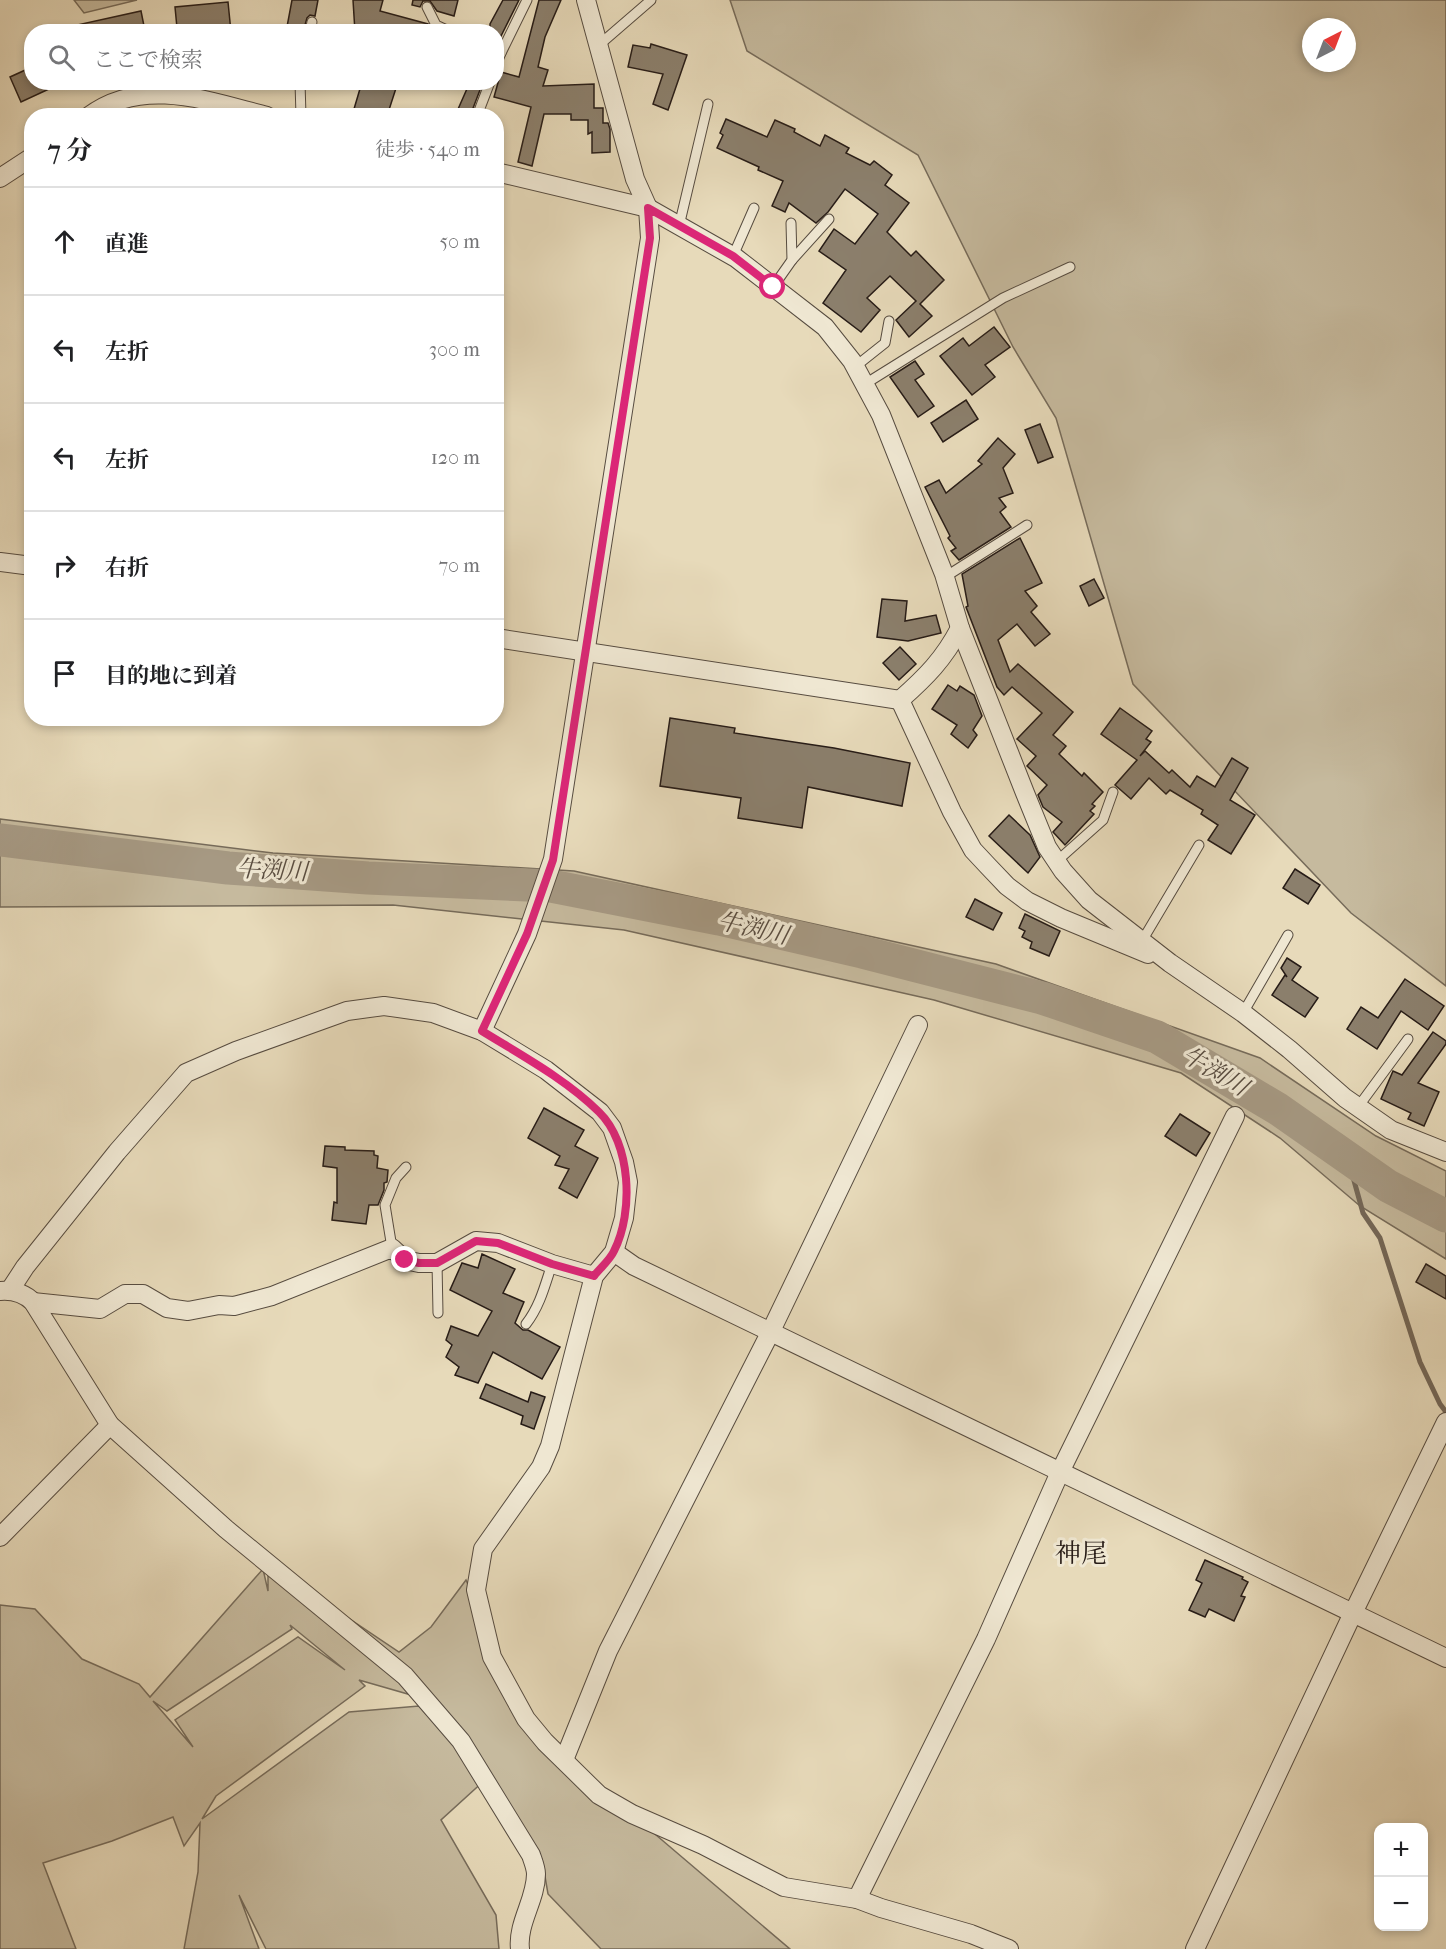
<!DOCTYPE html>
<html lang="ja">
<meta charset="utf-8">
<style>
:root{--surface:#fff;--page:#f2f2f2;--text:#202124;--muted:#757577;--line:#e0e0e0}
body{margin:0;font-family:"IM FELL French Canon","Noto Serif JP",serif;background:var(--page);color:var(--text)}
.controls{position:absolute;right:18px;bottom:18px;display:grid;overflow:hidden;border-radius:12px;box-shadow:0 3px 9px #0003}
.controls button{width:54px;height:54px;display:grid;place-items:center;padding:0;border:0;border-bottom:2px solid var(--line);background:var(--surface);color:var(--text);font:30px sans-serif}
.compass{position:absolute;left:1302px;top:18px;width:54px;height:54px;border-radius:50%;background:var(--surface);box-shadow:0 3px 9px #0003;rotate:42deg}
.stop{position:absolute;width:18px;height:18px;margin:-14px;border:4px solid #db2777;border-radius:50%;background:#fff}
.stop.end{background:#db2777;border-color:#fff;box-shadow:0 2px 6px #0008}
.list{margin:0;padding:0;list-style:none}
h2{display:flex;justify-content:space-between;align-items:center;height:78px;margin:0;padding:0 24px;font-size:26px}
h2 small{font-size:20px;font-weight:400;color:var(--muted)}
.list li{display:grid;grid-template-columns:39px 1fr auto;gap:18px;align-items:center;box-sizing:border-box;height:108px;padding:0 24px;border-top:2px solid var(--line)}
.list b{display:block;font-size:22px;white-space:nowrap}
.list em{font-size:20px;font-style:normal;color:var(--muted)}
.icon{flex:none;width:33px;height:33px;fill:none;stroke:currentColor;stroke-width:2;stroke-linecap:round;stroke-linejoin:round}
.map{position:relative;flex:none;width:1446px;height:1949px;overflow:hidden}
.search{position:absolute;background:var(--surface);box-shadow:0 3px 9px #0003;left:24px;top:24px;width:480px;height:66px;display:flex;align-items:center;gap:15px;box-sizing:border-box;padding:0 21px;border-radius:24px;color:var(--muted);font-size:22px}
.panel{position:absolute;background:var(--surface);box-shadow:0 3px 9px #0003;left:24px;top:108px;width:480px;height:618px;border-radius:24px}
.map>svg:first-child{display:block}
</style>
<div class="map">
<svg width="1446" height="1949" viewBox="0 0 1446 1949">
<rect width="100%" height="100%" fill="#e7daba"/>
<filter id="stains"><feTurbulence type="fractalNoise" baseFrequency=".00333" numOctaves="4"/><feColorMatrix values="0 0 0 0 .2 0 0 0 0 .09 0 0 0 0 .02 0 0 0 .5 -.17"/></filter>
<radialGradient id="worn" r=".72"><stop offset=".6" stop-color="#630" stop-opacity="0"/><stop offset="1" stop-color="#630" stop-opacity=".3"/></radialGradient>
<!-- green -->
<g fill="#c6ba9e" stroke="#766b5a" stroke-width="1.5" fill-rule="evenodd">
<polygon points="74,0 137,0 84,13"/>
<path d="M 730,0 L 1446,0 L 1446,986 L 1351,913 L 1133,684 L 1056,418 L 1013,347 L 918,155 L 747,51 ZM 1311,27 L 1347,27 L 1347,63 L 1311,63 Z"/>
<polygon points="0,819 273,853 574,871 996,964 1260,1058 1376,1136 1446,1171 1446,1259 1360,1206 1280,1138 1181,1073 934,1000 624,930 393,905 0,907"/>
<path d="M 268,1564 L 399,1652 L 431,1627 L 466,1580 L 530,1724 L 649,1829 L 790,1949 L 601,1949 L 548,1894 L 542,1859 L 456,1728 L 418,1697 L 359,1680 L 365,1686 L 216,1796 L 202,1819 L 349,1712 L 419,1706 L 486,1779 L 441,1820 L 496,1915 L 499,1949 L 266,1949 L 239,1895 L 259,1949 L 184,1949 L 198,1872 L 200,1823 L 184,1846 L 173,1817 L 112,1841 L 43,1863 L 76,1949 L 0,1949 L 0,1605 L 35,1609 L 82,1659 L 139,1684 L 150,1697 L 263,1569 L 268,1591 ZM 290,1625 L 345,1670 L 298,1637 L 175,1720 L 193,1747 L 153,1701 L 167,1711 L 292,1629 Z"/>
</g>
<g fill="none" stroke-linecap="round" stroke-linejoin="round">
<!-- stream -->
<polyline stroke="#736758" stroke-width="5" points="1358,1163 1353,1177 1363,1213 1380,1238 1420,1362 1440,1404 1446,1412"/>
<!-- river -->
<polyline stroke="#a69983" stroke-width="33" points="0,840 228,868 368,878 551,886 719,919 862,952 1042,998 1157,1037 1278,1109 1388,1186 1446,1216"/>
</g>
<!-- building -->
<g fill="#8b7f6c" stroke="#271c17" stroke-width="1.5">
<polygon points="292,0 318,0 315,16 310,15 307,18 303,32 286,32"/>
<polygon points="353,0 383,0 380,11 428,24 434,32 355,32"/>
<polygon points="413,0 458,0 454,16 437,11 430,1 423,1 420,7 412,5"/>
<polygon points="503,0 519,0 501,36 490,30 490,24"/>
<polygon points="539,0 561,0 545,37 538,67 548,70 543,86 594,84 594,108 603,108 603,123 608,123 610,129 610,152 592,153 592,132 588,134 588,120 571,120 571,114 544,114 532,166 518,162 531,107 494,97 501,72 519,77"/>
<polygon points="228,2 231,32 190,32 189,27 177,28 175,7"/>
<polygon points="141,11 144,26 124,32 77,32 77,25"/>
<polygon points="651,44 687,55 668,110 653,104 663,74 628,67 633,45 650,48"/>
<polygon points="32,67 32,82 64,82 21,102 10,77"/>
<polygon points="362,82 398,82 387,116 360,116 362,111 354,109"/>
<polygon points="470,82 483,82 470,116 455,116"/>
<polygon points="726,119 767,137 775,120 795,129 794,132 820,146 825,135 849,148 846,153 870,165 874,161 892,175 885,185 909,203 887,232 911,256 916,251 944,280 920,304 932,316 909,337 896,320 916,301 890,276 867,298 880,310 861,332 823,303 846,270 819,251 834,229 855,244 878,214 845,189 828,212 816,223 789,203 785,212 772,206 783,181 758,170 759,167 717,148 723,135 720,133"/>
<polygon points="994,327 1010,347 985,365 995,377 972,395 940,356 963,338 969,346"/>
<polygon points="915,361 924,374 915,380 934,406 918,417 890,377"/>
<polygon points="966,400 978,419 943,442 931,423"/>
<polygon points="1040,424 1053,457 1038,463 1025,430"/>
<polygon points="998,438 1015,454 1003,468 1013,493 999,498 1006,507 1000,512 1011,527 959,560 951,551 956,548 948,538 950,536 925,487 939,480 946,493 982,464 978,461"/>
<polygon points="1020,538 1042,583 1025,591 1037,606 1031,612 1050,634 1035,646 1017,624 998,640 1010,672 1018,664 1073,712 1053,735 1066,746 1059,754 1082,776 1084,773 1103,792 1092,804 1095,806 1090,811 1094,814 1065,845 1053,832 1062,822 1043,807 1038,795 1047,785 1027,766 1036,756 1017,739 1042,713 1012,687 1004,695 997,687 966,607 968,606 962,574"/>
<polygon points="1094,579 1104,598 1089,606 1080,586"/>
<polygon points="882,599 907,601 905,621 936,615 941,633 908,641 877,637"/>
<polygon points="900,647 916,664 899,680 883,663"/>
<polygon points="948,685 957,691 960,686 974,695 982,716 973,730 977,735 968,748 951,734 957,725 932,709"/>
<polygon points="1120,708 1152,731 1146,739 1151,742 1140,756 1145,751 1169,773 1172,770 1190,787 1197,776 1215,787 1232,758 1248,768 1230,800 1255,815 1231,854 1208,840 1218,825 1201,814 1203,810 1170,790 1166,794 1149,778 1131,799 1115,785 1137,760 1101,734"/>
<polygon points="670,718 735,728 734,733 834,748 910,763 902,806 808,787 802,828 738,818 741,798 660,786"/>
<polygon points="1009,815 1030,835 1040,857 1028,873 989,836"/>
<polygon points="1295,869 1320,885 1308,904 1283,888"/>
<polygon points="975,899 1002,913 993,930 966,917"/>
<polygon points="1025,914 1060,931 1049,956 1030,948 1032,942 1022,937 1025,931 1019,928"/>
<polygon points="1287,958 1301,967 1292,980 1318,998 1305,1017 1272,995 1285,975 1287,977 1281,968"/>
<polygon points="1405,979 1444,1006 1428,1030 1401,1011 1377,1049 1347,1029 1361,1007 1378,1018"/>
<polygon points="1433,1032 1446,1041 1446,1044 1418,1083 1439,1092 1424,1126 1408,1119 1411,1113 1381,1099 1393,1071 1402,1075"/>
<polygon points="544,1108 584,1130 575,1146 598,1158 577,1198 559,1188 569,1169 555,1165 560,1156 528,1138"/>
<polygon points="1180,1114 1210,1133 1196,1156 1165,1136"/>
<polygon points="325,1146 345,1147 345,1150 374,1151 374,1155 378,1156 377,1168 388,1170 387,1182 384,1183 384,1190 378,1205 369,1205 366,1224 332,1220 334,1202 337,1203 337,1168 323,1166"/>
<polygon points="482,1254 515,1269 503,1293 524,1302 515,1323 523,1330 528,1330 560,1347 542,1379 493,1352 478,1383 455,1375 459,1367 446,1357 452,1345 446,1340 451,1326 478,1336 492,1311 450,1290 462,1263 478,1268"/>
<polygon points="1426,1264 1446,1276 1446,1299 1416,1282"/>
<polygon points="486,1384 528,1402 531,1392 545,1397 534,1429 521,1424 523,1416 480,1398"/>
<polygon points="1205,1560 1243,1577 1242,1579 1248,1582 1241,1596 1245,1597 1234,1621 1209,1609 1205,1617 1189,1610 1202,1583 1196,1580"/>
</g>
<g fill="none" stroke-linecap="round" stroke-linejoin="round">
<!-- service casing -->
<g stroke="#574c40" stroke-width="11">
<g id="service">
<polyline points="427,7 436,25 451,32"/>
<polyline points="310,32 312,22"/>
<polyline points="599,45 651,0"/>
<polyline points="496,51 501,53 496,65"/>
<polyline points="501,53 527,0"/>
<polyline points="300,82 301,116"/>
<polyline points="477,116 490,82"/>
<polyline points="679,226 708,104"/>
<polyline points="733,256 754,208"/>
<polyline points="792,260 829,219"/>
<polyline points="773,287 792,260 791,223"/>
<polyline points="856,366 885,343 889,321"/>
<polyline points="865,384 1003,298 1070,267"/>
<polyline points="945,577 1027,525"/>
<polyline points="1057,861 1103,820 1113,792"/>
<polyline points="1142,941 1199,845"/>
<polyline points="1243,1013 1288,935"/>
<polyline points="1358,1107 1408,1039"/>
<polyline points="392,1248 385,1205 396,1178 406,1167"/>
<polyline points="437,1263 438,1313"/>
<path d="M 526,1324 C 540,1306 545,1285 552,1264"/>
</g>
</g>
<!-- minor casing -->
<g stroke="#574c40" stroke-width="20">
<g id="minor">
<path d="M 89,116 C 143,76 208,101 267,116"/>
<polyline points="496,172 648,208 736,258 825,327 852,361 881,415 944,574 960,628 1025,793 1047,847 1063,871 1089,900 1170,963 1243,1013 1289,1049 1345,1098 1391,1130 1446,1152"/>
<polyline points="0,178 32,157"/>
<polyline points="0,562 32,566"/>
<polyline points="496,638 900,700"/>
<polyline points="900,700 952,812 973,850 987,865 1007,886 1027,901 1061,918 1148,954"/>
<path d="M 900,700 C 926,677 944,659 960,628"/>
<polyline points="482,1031 527,934 553,859 650,238 648,208 635,179 586,0"/>
<polyline points="614,1252 634,1266 1446,1658"/>
<polyline points="10,1290 25,1267 117,1152 186,1073 236,1051 347,1011 384,1006 433,1013 482,1031 546,1070 600,1112 612,1128 624,1162 628,1182 624,1218 614,1252 594,1276 550,1446 541,1467 483,1549 476,1590 492,1657 526,1719 545,1742 599,1795 632,1814 703,1845 784,1887 857,1899 881,1908 971,1934 1009,1949"/>
<path d="M 0,1291 C 12,1290 24,1293 33,1302 L 110,1425 L 226,1529 L 405,1676 L 461,1741 L 531,1855 C 533,1861 536,1868 536,1874 C 536,1900 517,1923 520,1949"/>
<polyline points="33,1302 100,1309 125,1294 143,1294 167,1308 188,1311 219,1305 234,1306 272,1296 392,1248 405,1260 419,1263 437,1263 476,1241 498,1243 552,1264 594,1276"/>
<polyline points="0,1537 110,1425"/>
<polyline points="564,1760 608,1651 770,1333 918,1025"/>
<polyline points="857,1899 986,1639 1060,1472 1235,1116"/>
<polyline points="1195,1949 1353,1613 1446,1422"/>
</g>
</g>
<!-- service -->
<use href="#service" stroke="#efe7d2" stroke-width="9"/>
<!-- minor -->
<use href="#minor" stroke="#efe7d2" stroke-width="18"/>
</g>
<g fill="none" stroke-linecap="round" stroke-linejoin="round">
<!-- route -->
<path stroke="#db2777" stroke-width="8" d="M 405,1260 L 419,1263 L 437,1263 L 476,1241 L 498,1243 L 552,1264 L 594,1276 C 600,1268 610,1260 614,1251 C 634,1212 631,1143 599,1112 C 567,1080 521,1055 482,1031 L 527,934 L 553,860 L 650,238 L 648,208 L 733,256 L 773,287"/>
</g>
<g text-anchor="middle" stroke-width="6" stroke-linejoin="round" paint-order="stroke">
<!-- water labels -->
<g font-size="24" font-style="italic" fill="#5a4e42" stroke="#efe7d2">
<text transform="translate(272 870) rotate(3)" y="8">牛渕川</text>
<text transform="translate(753 928) rotate(13)" y="8">牛渕川</text>
<text transform="translate(1215 1071) rotate(31)" y="8">牛渕川</text>
</g>
<!-- quarter labels -->
<g font-size="26" fill="#271c17" stroke="#efe7d2">
<text x="1081" y="1562">神尾</text>
</g>
</g>
<rect width="100%" height="100%" filter="url(#stains)"/>
<rect width="100%" height="100%" fill="url(#worn)"/>
</svg>
<div class="controls">
<button>+</button>
<button>−</button>
</div>
<svg class="compass" viewBox="-18 -18 36 36"><path d="M0-13l5 13h-10z" fill="#e53935"/><path d="M0 13l5-13h-10z" fill="#757577"/></svg>
<div class="stop" style="left:773px;top:287px"></div>
<div class="stop end" style="left:405px;top:1260px"></div>
<div class="search"><svg class="icon" aria-label="search" viewBox="0 0 24 24"><circle cx="10" cy="10" r="6"/><path d="M15 15l6 6"/></svg>ここで検索</div>
<section class="panel">
<h2>7 分<small>徒歩 · 540 m</small></h2>
<ul class="list">
<li><svg class="icon" aria-label="ahead" viewBox="0 0 24 24"><path d="M12 20V5M6 11l6-6 6 6"/></svg><div><b>直進</b></div><em>50 m</em></li>
<li><svg class="icon" aria-label="left" viewBox="0 0 24 24"><path d="M17 20v-9H6M10 6l-5 5 5 5"/></svg><div><b>左折</b></div><em>300 m</em></li>
<li><svg class="icon" aria-label="left" viewBox="0 0 24 24"><path d="M17 20v-9H6M10 6l-5 5 5 5"/></svg><div><b>左折</b></div><em>120 m</em></li>
<li><svg class="icon" aria-label="right" viewBox="0 0 24 24"><path d="M7 20v-9h11M14 6l5 5-5 5"/></svg><div><b>右折</b></div><em>70 m</em></li>
<li><svg class="icon" aria-label="arrive" viewBox="0 0 24 24"><path d="M6 21V4h12l-3 4 3 4H6"/></svg><div><b>目的地に到着</b></div></li>
</ul>
</section>
</div>
